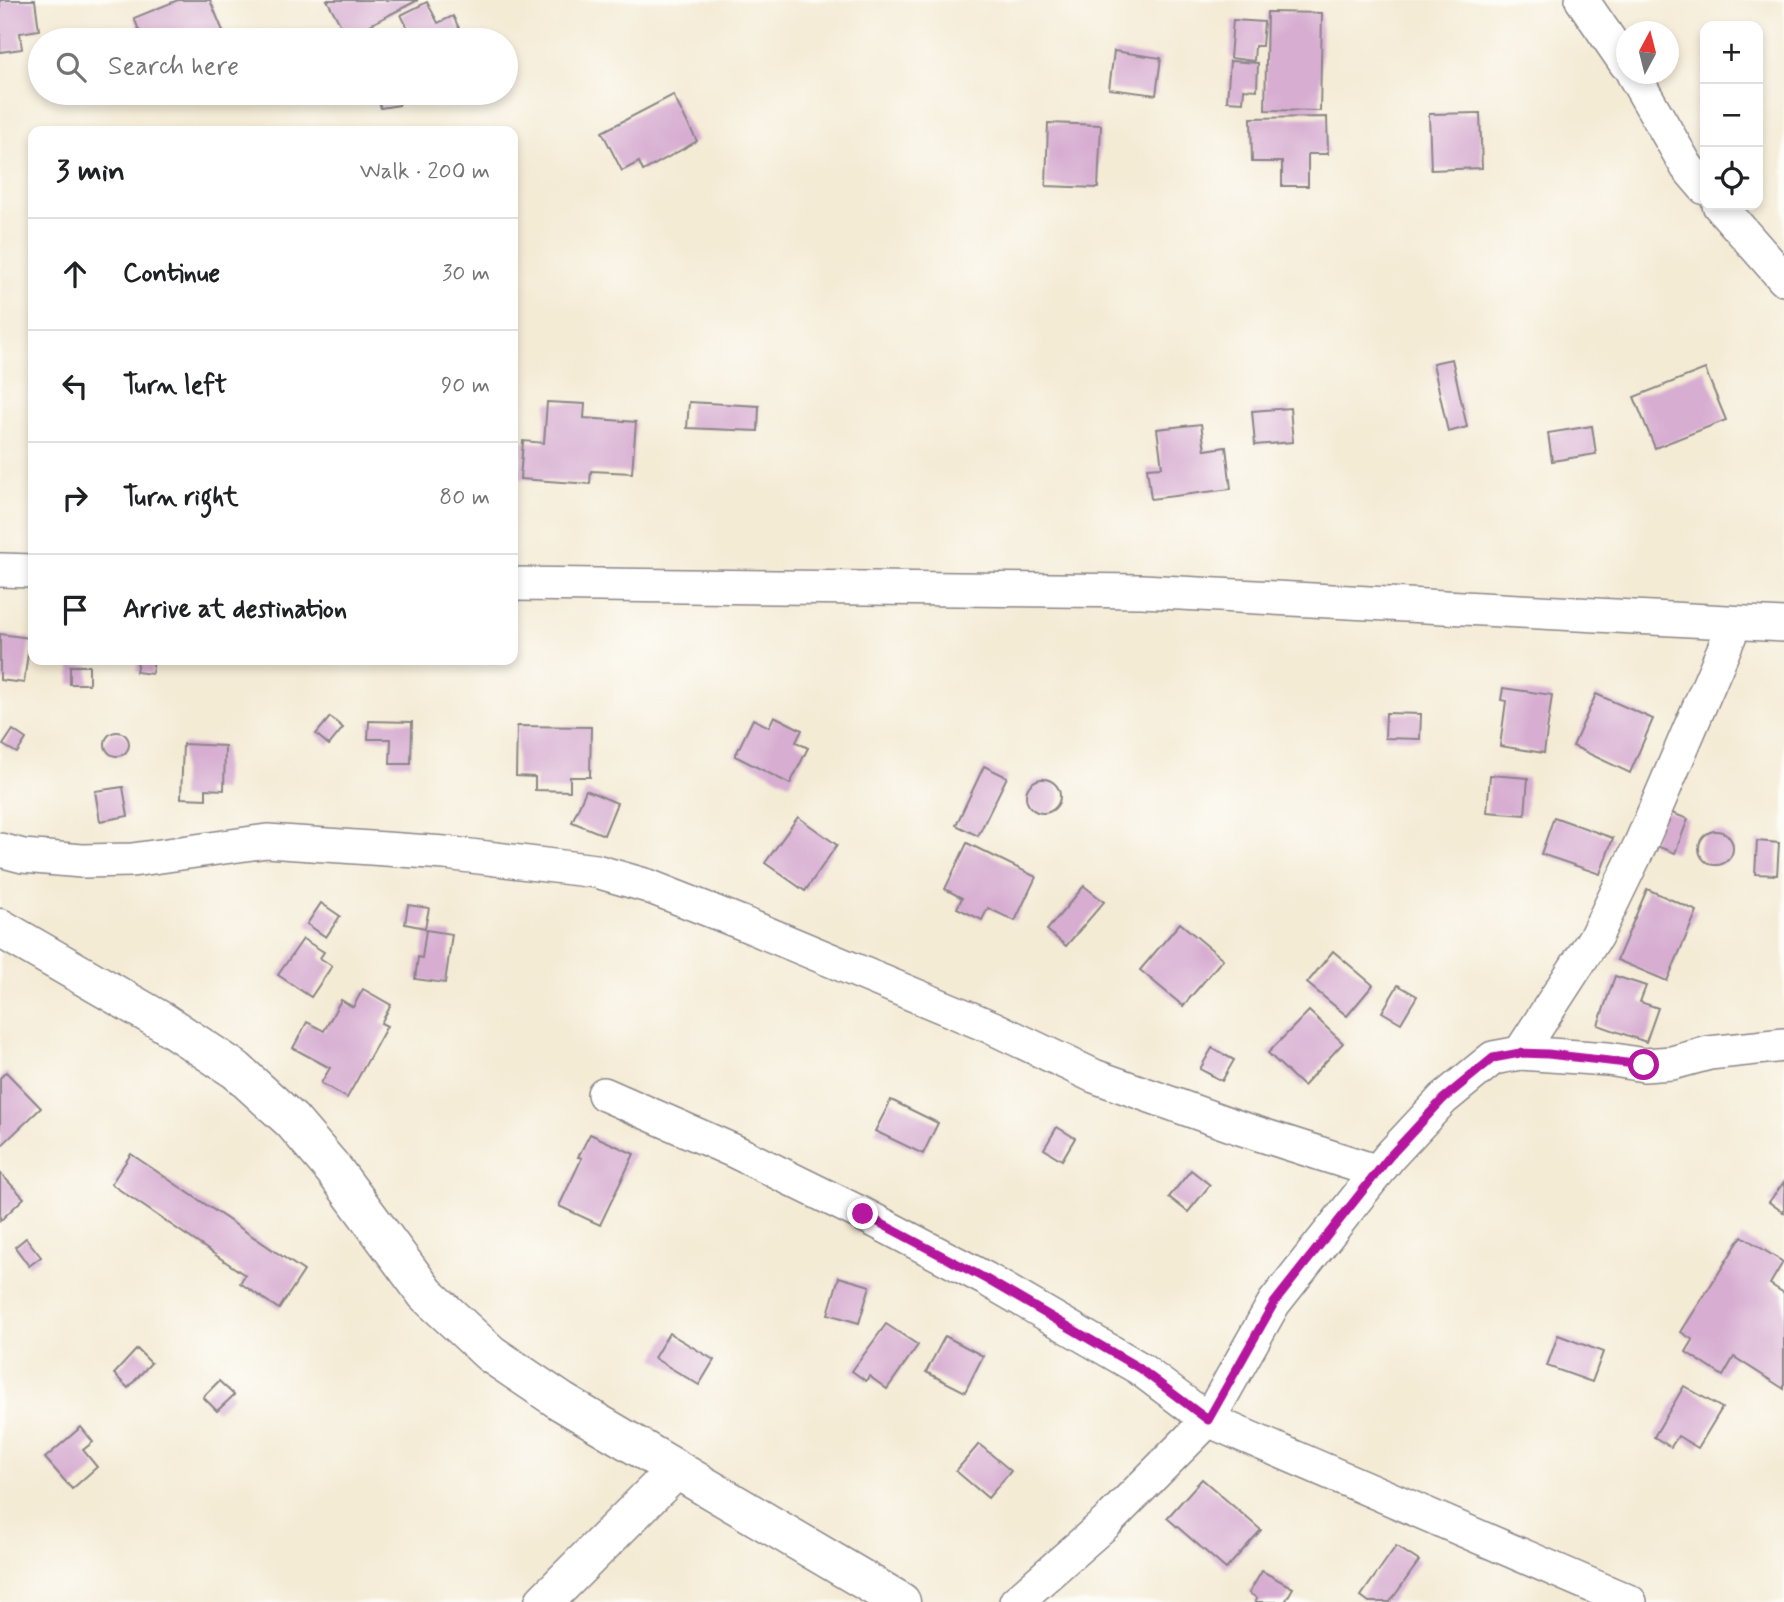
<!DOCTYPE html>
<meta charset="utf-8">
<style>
:root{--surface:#fff;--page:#f2f2f2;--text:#202124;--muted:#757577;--line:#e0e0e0}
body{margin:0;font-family:Mynerve,sans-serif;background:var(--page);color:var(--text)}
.controls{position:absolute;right:21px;top:21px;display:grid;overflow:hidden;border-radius:14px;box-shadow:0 4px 10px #0003}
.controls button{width:63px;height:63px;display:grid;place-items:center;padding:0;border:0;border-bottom:2px solid var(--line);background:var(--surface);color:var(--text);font:35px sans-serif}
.compass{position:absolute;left:1616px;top:21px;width:63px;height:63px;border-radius:50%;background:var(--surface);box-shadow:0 4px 10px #0003;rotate:7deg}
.stop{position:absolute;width:21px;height:21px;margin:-16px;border:5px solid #b5179e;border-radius:50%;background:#fff}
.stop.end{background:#b5179e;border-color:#fff;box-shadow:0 2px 7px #0008}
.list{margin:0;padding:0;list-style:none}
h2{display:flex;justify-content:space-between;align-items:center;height:91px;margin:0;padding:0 28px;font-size:30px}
h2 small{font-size:23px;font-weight:400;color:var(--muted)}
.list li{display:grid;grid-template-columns:46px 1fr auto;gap:21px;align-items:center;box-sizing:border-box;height:112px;padding:0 28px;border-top:2px solid var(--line)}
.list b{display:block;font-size:26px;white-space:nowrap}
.list em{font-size:23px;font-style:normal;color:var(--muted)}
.icon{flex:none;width:38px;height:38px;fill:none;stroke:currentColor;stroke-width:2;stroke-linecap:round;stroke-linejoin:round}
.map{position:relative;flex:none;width:1784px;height:1602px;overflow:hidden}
.search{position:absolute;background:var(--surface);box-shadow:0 4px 10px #0003;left:28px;top:28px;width:490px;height:77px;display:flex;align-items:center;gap:18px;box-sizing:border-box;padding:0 24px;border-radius:38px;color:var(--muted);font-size:26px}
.panel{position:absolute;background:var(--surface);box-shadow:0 4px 10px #0003;left:28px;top:126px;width:490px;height:539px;border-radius:14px}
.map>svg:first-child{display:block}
</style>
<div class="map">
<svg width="1784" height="1602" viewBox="0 0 1784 1602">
<rect width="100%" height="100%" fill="#fdfcf7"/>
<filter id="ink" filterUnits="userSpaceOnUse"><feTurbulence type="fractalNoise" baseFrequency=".0143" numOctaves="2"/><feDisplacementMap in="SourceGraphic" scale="14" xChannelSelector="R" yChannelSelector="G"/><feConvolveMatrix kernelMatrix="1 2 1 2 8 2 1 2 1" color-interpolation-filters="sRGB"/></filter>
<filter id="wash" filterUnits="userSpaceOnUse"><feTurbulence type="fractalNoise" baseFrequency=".00686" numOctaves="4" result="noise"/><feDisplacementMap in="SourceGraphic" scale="28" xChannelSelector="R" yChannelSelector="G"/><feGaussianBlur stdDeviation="1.57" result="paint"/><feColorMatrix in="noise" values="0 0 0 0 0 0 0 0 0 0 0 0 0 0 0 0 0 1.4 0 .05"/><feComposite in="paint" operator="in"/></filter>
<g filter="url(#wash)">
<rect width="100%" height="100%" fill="#f4ebd5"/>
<g id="blocks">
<!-- building -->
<g fill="#d7add1">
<polygon points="0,0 35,0 39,30 20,33 22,49 0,52"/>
<polygon points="178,0 210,0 223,31 200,40 143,40 134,18"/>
<polygon points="327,0 418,0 347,37"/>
<polygon points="427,2 438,23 453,16 465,40 414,40 401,15"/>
<polygon points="1267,12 1322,13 1320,111 1265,110"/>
<polygon points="1233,20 1264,22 1262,46 1255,46 1254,61 1230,58"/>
<polygon points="1114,51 1161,58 1156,95 1109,89"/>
<polygon points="1230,61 1258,63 1257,90 1244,89 1243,102 1227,101"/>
<polygon points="375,93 403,93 399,105 381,108"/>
<polygon points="673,95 697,141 643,171 639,162 622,171 602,132"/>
<polygon points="1480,113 1482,168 1431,170 1429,114"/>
<polygon points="1327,117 1328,154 1308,154 1308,186 1282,186 1282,162 1252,162 1251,118"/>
<polygon points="1048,123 1101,125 1098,188 1046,186"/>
<polygon points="1452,359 1467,427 1448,432 1433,363"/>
<polygon points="1705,369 1726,420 1655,448 1634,397"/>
<polygon points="547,402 585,404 584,418 636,422 632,473 591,471 590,484 520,479 523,441 544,443"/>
<polygon points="689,402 759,406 758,431 687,428"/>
<polygon points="1290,408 1293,442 1255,445 1252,411"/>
<polygon points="1201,424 1205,450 1226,447 1231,489 1151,499 1147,468 1162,467 1157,429"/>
<polygon points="1592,426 1596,454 1552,461 1548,433"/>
<polygon points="0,634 30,638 24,683 0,680"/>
<polygon points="138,660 154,660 152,674 136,672"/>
<rect x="70" y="666" width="19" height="18"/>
<polygon points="1503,688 1552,695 1544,753 1500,746 1506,701 1501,700"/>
<polygon points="1596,694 1653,719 1630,773 1573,746"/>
<polygon points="1386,713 1421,714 1420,739 1385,738"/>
<polygon points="774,716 802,730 796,742 808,748 790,784 735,756 753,719 769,727"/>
<polygon points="330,717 343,728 329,745 316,734"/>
<polygon points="369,721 412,722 411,764 390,764 391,739 368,739"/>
<polygon points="517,726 591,727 590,777 570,777 570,791 535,790 535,777 516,776"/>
<polygon points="13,730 26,739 17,753 3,745"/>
<circle cx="117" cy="744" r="12"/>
<polygon points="183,744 225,746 224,790 206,789 206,799 181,798"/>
<polygon points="984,766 1007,777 978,836 956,825"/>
<polygon points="1490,775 1528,778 1525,815 1487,812"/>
<circle cx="1043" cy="796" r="17"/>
<polygon points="123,787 128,816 100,821 95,791"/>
<polygon points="586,790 617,803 604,835 572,822"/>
<polygon points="1664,810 1688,819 1675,853 1651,844"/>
<polygon points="798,817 837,845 805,891 765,863"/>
<polygon points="1554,817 1613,838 1600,874 1541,854"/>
<circle cx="1716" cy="848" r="17"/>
<polygon points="1757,841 1779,843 1777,875 1755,874"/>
<polygon points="967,843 1036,877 1015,921 988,908 982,920 957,908 962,898 945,889"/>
<polygon points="1084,886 1104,902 1066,946 1047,930"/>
<polygon points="1647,889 1697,911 1667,981 1617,960"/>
<polygon points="321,903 340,916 326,937 307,924"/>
<polygon points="408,905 429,908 425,928 405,924"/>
<polygon points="1180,923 1223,959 1183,1006 1140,970"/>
<polygon points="426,930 452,934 445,983 415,979 418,957 422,958"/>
<polygon points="303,939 324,952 320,958 332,966 311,997 278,975"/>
<polygon points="1333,951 1373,985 1347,1016 1307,983"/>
<polygon points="1615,976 1646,986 1640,1002 1658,1008 1646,1042 1598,1025"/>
<polygon points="1398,985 1417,996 1401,1023 1382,1012"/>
<polygon points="363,989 391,1005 381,1023 387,1026 347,1098 321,1083 330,1068 293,1048 307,1022 324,1031 341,1000 353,1007"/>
<polygon points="1309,1011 1343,1043 1303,1086 1268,1053"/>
<polygon points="1212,1048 1234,1060 1222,1081 1200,1069"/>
<polygon points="6,1072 41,1108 0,1147 0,1078"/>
<polygon points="891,1100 938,1123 923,1154 875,1131"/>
<polygon points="1057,1127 1075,1138 1062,1160 1044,1149"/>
<polygon points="590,1134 634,1154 600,1225 559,1206 582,1158 578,1157"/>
<polygon points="131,1154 304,1271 279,1309 240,1283 245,1275 111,1184"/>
<polygon points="1191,1170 1210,1185 1188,1212 1169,1197"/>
<polygon points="0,1173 24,1198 0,1221"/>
<polygon points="1784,1182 1784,1213 1769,1202"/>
<polygon points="1742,1236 1783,1262 1770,1284 1784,1293 1784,1389 1734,1357 1723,1376 1686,1352 1693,1340 1681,1332"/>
<polygon points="26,1238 41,1257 29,1266 15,1247"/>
<polygon points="839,1277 870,1286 859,1323 828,1314"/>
<polygon points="886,1324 918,1345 887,1389 869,1376 866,1381 852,1371"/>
<polygon points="669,1333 714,1360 699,1385 654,1358"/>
<polygon points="1558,1335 1603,1352 1592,1382 1547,1366"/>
<polygon points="945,1336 983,1356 965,1392 926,1372"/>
<polygon points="137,1349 151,1363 128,1388 114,1374"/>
<polygon points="219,1381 234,1395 217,1411 203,1397"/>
<polygon points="1684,1386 1722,1408 1698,1448 1678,1436 1671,1447 1654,1437"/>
<polygon points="81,1427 93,1442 83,1450 97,1467 72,1489 45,1458"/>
<polygon points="979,1444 1011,1471 988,1498 956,1471"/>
<polygon points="1202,1479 1261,1530 1226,1569 1167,1518"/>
<polygon points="1396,1546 1419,1561 1390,1602 1369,1602 1361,1596"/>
<polygon points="1262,1571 1293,1588 1285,1602 1255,1602 1257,1598 1249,1593"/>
</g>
</g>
</g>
<g filter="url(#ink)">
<use href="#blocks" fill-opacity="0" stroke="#8b8688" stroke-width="2"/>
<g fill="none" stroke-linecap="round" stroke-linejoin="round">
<!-- minor casing -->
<g stroke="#8b8688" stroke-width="36">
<g id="minor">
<polyline points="1582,0 1626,64"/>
<polyline points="1633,74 1687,167 1705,188"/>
<polyline points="1719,205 1784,279"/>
<polyline points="0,570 33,571"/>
<polyline points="513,584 1142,591 1784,625"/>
<polyline points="0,850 23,856 82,861 132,860 267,841 445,853 596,871 648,886 742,923 991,1027 1094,1076 1240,1128 1378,1172"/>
<polyline points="1520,1053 1596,936 1641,843 1735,623"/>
<polyline points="604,1094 736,1152 862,1214 986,1279 1139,1368 1208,1420 1630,1602"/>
<polyline points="1016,1602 1107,1522 1208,1420 1274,1303 1390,1156 1443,1099 1493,1058 1520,1053 1608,1059 1644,1065 1672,1063 1709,1053 1784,1045"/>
</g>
</g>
<!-- tertiary casing -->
<g stroke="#8b8688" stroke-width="41">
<g id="tertiary">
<polyline points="0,928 163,1022 236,1070 292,1121 334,1170 426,1294 491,1354 562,1402 901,1602"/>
<polyline points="544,1602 676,1470"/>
</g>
</g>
<!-- minor -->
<use href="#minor" stroke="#fff" stroke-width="33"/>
<!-- tertiary -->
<use href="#tertiary" stroke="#fff" stroke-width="38"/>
</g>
</g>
<g fill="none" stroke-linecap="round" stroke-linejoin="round" filter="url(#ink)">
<!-- route -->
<polyline stroke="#b5179e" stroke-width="9" points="863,1214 986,1279 1139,1368 1208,1420 1274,1303 1390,1156 1443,1099 1493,1058 1520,1053 1548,1054 1644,1065"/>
</g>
</svg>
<div class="controls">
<button>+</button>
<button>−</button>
<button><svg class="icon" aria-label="locate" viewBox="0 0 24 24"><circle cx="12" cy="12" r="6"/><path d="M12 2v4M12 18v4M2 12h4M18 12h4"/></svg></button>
</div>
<svg class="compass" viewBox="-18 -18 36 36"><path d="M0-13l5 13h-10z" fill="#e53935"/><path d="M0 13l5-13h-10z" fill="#757577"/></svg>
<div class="stop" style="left:1644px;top:1065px"></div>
<div class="stop end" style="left:863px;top:1214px"></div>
<div class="search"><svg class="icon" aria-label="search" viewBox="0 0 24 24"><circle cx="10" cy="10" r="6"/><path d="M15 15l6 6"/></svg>Search here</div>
<section class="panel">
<h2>3 min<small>Walk · 200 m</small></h2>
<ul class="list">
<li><svg class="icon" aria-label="ahead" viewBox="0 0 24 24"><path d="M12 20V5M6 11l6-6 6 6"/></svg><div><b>Continue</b></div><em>30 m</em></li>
<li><svg class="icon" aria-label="left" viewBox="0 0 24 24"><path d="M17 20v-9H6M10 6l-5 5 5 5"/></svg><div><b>Turn left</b></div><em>90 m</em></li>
<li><svg class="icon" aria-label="right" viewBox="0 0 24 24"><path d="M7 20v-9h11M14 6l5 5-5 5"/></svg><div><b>Turn right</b></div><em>80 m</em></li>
<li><svg class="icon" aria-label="arrive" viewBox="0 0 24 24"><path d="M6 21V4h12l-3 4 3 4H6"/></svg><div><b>Arrive at destination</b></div></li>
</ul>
</section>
</div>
